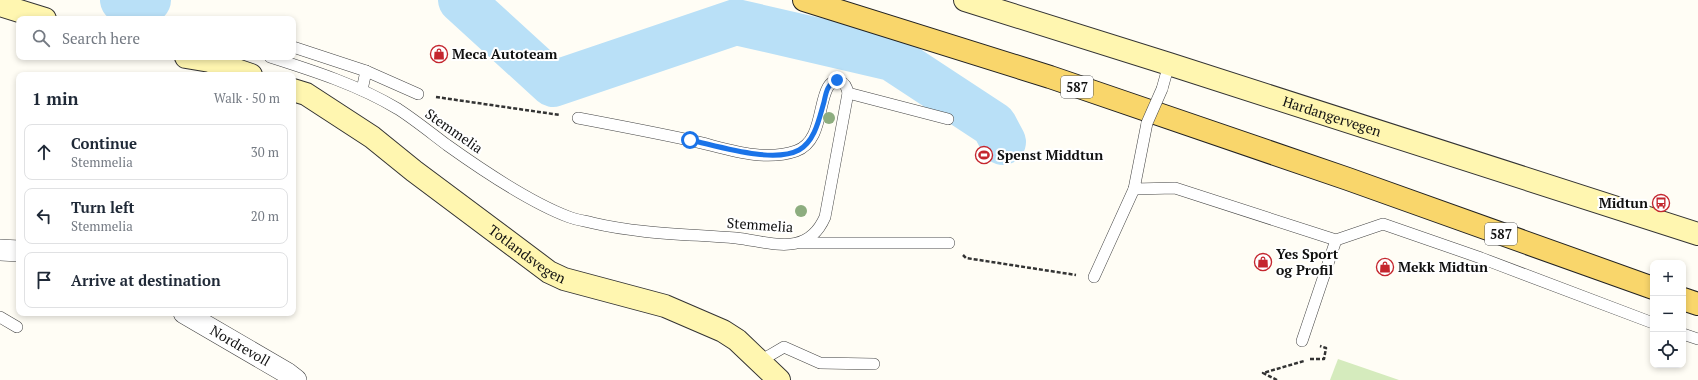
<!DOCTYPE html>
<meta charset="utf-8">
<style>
:root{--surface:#fff;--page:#f6f6f7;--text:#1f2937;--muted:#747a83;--line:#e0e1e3}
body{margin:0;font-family:"PT Serif",serif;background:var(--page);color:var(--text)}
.controls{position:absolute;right:12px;bottom:12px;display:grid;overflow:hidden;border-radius:8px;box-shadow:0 2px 6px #0003}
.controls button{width:36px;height:36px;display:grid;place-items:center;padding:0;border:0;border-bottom:1px solid var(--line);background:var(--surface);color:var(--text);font:20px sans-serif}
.stop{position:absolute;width:12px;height:12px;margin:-9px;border:3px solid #1a73e8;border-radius:50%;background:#fff}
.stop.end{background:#1a73e8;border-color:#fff;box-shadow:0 1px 4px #0008}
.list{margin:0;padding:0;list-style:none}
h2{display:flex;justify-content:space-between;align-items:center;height:52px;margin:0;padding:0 16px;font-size:17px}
h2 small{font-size:13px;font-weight:400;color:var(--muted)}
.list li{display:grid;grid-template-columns:26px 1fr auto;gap:12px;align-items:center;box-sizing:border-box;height:56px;margin:0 8px 8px;padding:0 8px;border:1px solid var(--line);border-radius:8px}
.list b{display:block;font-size:15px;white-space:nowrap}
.list p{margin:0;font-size:13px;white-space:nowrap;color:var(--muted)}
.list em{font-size:13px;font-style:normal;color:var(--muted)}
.icon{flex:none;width:22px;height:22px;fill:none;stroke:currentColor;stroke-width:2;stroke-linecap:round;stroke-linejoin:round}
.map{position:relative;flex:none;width:1698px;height:380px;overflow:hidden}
.search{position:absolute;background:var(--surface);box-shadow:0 2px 6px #0003;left:16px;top:16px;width:280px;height:44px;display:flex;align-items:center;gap:10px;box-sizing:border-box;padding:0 14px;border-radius:8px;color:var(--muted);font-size:15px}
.panel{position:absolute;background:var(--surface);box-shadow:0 2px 6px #0003;left:16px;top:72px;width:280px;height:244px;border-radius:8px}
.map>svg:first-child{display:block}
</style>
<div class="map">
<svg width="1698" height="380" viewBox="0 0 1698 380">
<rect width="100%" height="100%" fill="#fffdf5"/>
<!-- green -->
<polygon fill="#d5ebbd" points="1338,359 1399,380 1330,380"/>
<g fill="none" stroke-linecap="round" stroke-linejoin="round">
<!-- river -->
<g stroke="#b9e0f7" stroke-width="46">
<polyline points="123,0 138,4 148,0"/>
<polyline points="461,0 553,84 736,22 892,58 994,125 1003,142"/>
</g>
<!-- service casing -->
<g stroke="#444" stroke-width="12">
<g id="service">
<polyline points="293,47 366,71 362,90"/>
<path d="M 270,57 C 314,71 358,85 398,109 C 415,120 431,133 447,145 C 482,170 529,202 569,217 C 577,220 585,221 593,223 C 640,234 688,234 736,238 C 771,242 807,258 825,217 L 848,93 C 846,81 835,76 828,87 C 818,104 822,142 796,151 C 761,163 723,147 689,140 C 652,132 615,125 578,118"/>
<polyline points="366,71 418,94"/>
<polyline points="1162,89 1169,64"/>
<polyline points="848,93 948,119"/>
<polyline points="1147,123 1134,189 1175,188 1336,240 1383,224 1481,258 1653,323"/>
<polyline points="800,243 949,243"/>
<polyline points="1094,277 1134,189"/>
<polyline points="0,317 17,327"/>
<polyline points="1683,334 1698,339"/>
<polyline points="1302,341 1336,240"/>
<polyline points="760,361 784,347 820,363 874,364"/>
</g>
</g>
<!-- minor casing -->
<g stroke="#444" stroke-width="22">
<g id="minor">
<polyline points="0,250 19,251"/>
<path id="s1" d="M 184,313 L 287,373 L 296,380"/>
</g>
</g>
<!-- secondary casing -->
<g stroke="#333" stroke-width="24">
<g id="secondary">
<path id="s2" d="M 965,0 L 1169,64 L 1698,234"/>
<polyline points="0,5 45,19"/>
<polyline points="186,57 210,61 251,75"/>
<path id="s3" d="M 293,90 L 306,94 L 372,137 L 414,171 L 549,272 L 564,279 L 665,306 L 723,331 L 737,340 L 779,380"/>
</g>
</g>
<!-- primary casing -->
<g stroke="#222" stroke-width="24">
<g id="primary">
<polyline points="804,0 1050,77 1348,179 1653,288"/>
<polyline points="1683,299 1698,304"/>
</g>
</g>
<!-- path -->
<g stroke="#333" stroke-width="2.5" stroke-dasharray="4 2" stroke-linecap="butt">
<polyline points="436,97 560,115"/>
<polyline points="963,255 966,258 1076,275"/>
<polyline points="1310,359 1324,359 1326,348 1320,346"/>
<polyline points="1277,380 1263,373 1304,361"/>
</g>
<!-- service -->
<use href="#service" stroke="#fff" stroke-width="11"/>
<!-- minor -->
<use href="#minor" stroke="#fff" stroke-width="21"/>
<!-- secondary -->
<use href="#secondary" stroke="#fff6b0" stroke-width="22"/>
<!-- primary -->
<use href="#primary" stroke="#f9d66b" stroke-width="22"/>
<!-- service-bridge casing -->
<g stroke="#444" stroke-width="12" stroke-linecap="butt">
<polyline id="service-bridge" points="1147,123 1162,89"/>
</g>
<!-- service-bridge -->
<use href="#service-bridge" stroke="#fff" stroke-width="11"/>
</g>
<!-- trees -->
<g fill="#8dad7f">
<circle cx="829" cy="118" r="6"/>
<circle cx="801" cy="211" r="6"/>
</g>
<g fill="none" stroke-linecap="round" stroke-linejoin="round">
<!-- route -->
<path stroke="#1a73e8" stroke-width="5" d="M 690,140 C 718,146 773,164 799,150 C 815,141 819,119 824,102 C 826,93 827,84 837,80"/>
</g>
<!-- icons -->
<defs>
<g id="shop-ring" transform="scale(0.9)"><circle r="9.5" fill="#fff" stroke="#c4262e" stroke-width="1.5"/><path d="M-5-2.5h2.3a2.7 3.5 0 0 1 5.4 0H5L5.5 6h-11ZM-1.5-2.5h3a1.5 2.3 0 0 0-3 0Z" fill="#c4262e"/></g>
<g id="stadium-ring" transform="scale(0.9)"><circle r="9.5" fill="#fff" stroke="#c4262e" stroke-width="1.5"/><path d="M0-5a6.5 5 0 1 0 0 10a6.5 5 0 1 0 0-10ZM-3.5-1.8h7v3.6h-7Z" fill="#c4262e"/></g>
<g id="bus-ring" transform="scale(0.9)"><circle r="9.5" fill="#fff" stroke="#c4262e" stroke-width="1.5"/><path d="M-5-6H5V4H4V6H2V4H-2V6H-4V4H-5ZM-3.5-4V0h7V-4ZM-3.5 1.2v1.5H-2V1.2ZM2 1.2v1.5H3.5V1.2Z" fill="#c4262e"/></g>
</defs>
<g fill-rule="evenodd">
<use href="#shop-ring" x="439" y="54"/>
<use href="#stadium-ring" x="984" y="155"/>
<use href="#bus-ring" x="1661" y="203"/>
<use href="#shop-ring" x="1263" y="262"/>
<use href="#shop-ring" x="1385" y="267"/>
</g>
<g text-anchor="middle" stroke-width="4" stroke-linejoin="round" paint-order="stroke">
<!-- shield labels -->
<g fill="#fff" stroke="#585858" stroke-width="1">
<rect x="1061" y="76" width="32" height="22" rx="3"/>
<rect x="1485" y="223" width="32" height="22" rx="3"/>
</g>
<g font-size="13" font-weight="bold" fill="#111">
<text x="1077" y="92">587</text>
<text x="1501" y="239">587</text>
</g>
<!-- poi labels -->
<g font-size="14" font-weight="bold" fill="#111" stroke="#fff" text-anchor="start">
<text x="452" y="59">Meca Autoteam</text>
<text x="997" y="160">Spenst Middtun</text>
<text x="1648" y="208" text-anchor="end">Midtun</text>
<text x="1276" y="259">Yes Sport<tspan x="1276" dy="16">og Profil</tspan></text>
<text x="1398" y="272">Mekk Midtun</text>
</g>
<!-- street labels -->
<g font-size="14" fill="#111" stroke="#fff">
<text dy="5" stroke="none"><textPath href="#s2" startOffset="385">Hardangervegen</textPath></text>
<text transform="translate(454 131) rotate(35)" y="5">Stemmelia</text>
<text transform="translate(760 225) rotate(4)" y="5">Stemmelia</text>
<text dy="5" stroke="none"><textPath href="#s3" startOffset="287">Totlandsvegen</textPath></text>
<text dy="5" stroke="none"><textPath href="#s1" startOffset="65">Nordrevoll</textPath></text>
</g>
</g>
</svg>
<div class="controls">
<button>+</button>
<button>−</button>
<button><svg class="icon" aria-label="locate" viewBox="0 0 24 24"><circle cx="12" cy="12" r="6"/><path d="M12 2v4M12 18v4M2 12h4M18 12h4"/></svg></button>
</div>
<div class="stop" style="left:690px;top:140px"></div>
<div class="stop end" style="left:837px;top:80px"></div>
<div class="search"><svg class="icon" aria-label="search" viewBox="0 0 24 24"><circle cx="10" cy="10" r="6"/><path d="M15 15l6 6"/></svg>Search here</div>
<section class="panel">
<h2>1 min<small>Walk · 50 m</small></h2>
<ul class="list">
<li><svg class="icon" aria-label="ahead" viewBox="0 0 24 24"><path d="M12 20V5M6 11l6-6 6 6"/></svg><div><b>Continue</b><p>Stemmelia</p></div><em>30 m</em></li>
<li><svg class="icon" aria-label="left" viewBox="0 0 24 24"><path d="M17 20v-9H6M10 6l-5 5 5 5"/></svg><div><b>Turn left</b><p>Stemmelia</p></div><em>20 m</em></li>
<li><svg class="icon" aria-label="arrive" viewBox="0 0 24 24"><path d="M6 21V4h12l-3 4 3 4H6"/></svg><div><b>Arrive at destination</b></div></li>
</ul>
</section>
</div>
